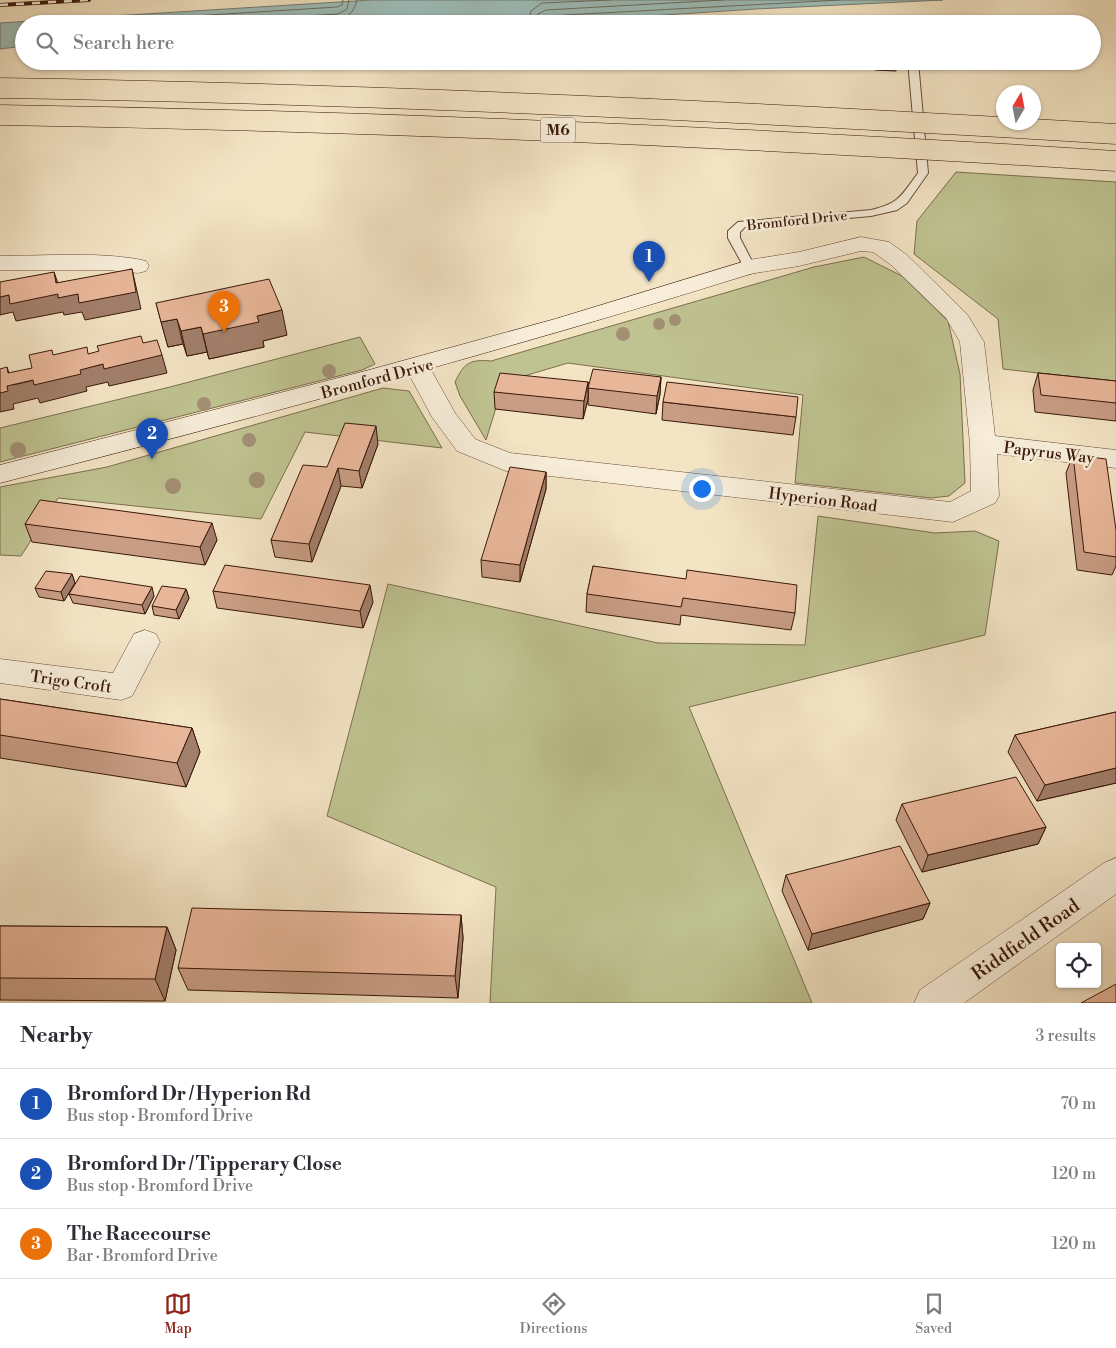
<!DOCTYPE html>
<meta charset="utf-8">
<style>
:root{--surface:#fff;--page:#f2f2f3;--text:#2b2b33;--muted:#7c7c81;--line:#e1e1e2;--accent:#8f2418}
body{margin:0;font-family:"Libre Bodoni",serif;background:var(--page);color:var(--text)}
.controls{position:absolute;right:15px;bottom:15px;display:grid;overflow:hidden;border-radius:5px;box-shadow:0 1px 4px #0004}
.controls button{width:45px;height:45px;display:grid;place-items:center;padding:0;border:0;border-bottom:1px solid var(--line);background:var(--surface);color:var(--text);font:25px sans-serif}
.compass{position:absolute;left:996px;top:85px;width:45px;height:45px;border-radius:50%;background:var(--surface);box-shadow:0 1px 4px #0004;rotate:10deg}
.you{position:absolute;left:701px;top:488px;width:18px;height:18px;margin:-12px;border:4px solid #fff;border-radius:50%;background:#1a73e8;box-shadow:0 0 0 8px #1a73e833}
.badge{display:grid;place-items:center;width:32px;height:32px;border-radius:50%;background:var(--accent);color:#fff;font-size:16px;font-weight:700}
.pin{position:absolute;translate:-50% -41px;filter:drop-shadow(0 1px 2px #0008)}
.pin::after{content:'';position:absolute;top:26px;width:18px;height:15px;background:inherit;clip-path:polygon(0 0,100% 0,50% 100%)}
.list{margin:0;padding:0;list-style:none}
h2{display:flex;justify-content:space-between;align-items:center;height:65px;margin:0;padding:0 20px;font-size:21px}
h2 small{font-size:16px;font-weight:400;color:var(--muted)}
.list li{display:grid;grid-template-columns:32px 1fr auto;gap:15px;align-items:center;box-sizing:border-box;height:70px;padding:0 20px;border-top:1px solid var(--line)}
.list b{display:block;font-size:19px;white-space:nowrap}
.list p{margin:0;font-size:16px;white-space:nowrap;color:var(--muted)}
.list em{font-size:16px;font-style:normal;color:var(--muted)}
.icon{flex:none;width:28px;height:28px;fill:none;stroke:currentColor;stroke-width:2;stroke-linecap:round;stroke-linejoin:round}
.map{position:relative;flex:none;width:1116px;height:1003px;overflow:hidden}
.search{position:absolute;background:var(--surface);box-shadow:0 1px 4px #0004;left:15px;right:15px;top:15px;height:55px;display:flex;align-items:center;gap:12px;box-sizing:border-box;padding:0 18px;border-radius:28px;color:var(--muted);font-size:19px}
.sheet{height:275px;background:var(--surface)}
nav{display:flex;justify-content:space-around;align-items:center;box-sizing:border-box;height:70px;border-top:1px solid var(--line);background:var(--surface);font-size:14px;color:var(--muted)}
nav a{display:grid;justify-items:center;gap:2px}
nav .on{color:var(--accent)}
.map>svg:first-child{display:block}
</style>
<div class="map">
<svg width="1116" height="1003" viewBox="0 0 1116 1003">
<rect width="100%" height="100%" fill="#f3e4c4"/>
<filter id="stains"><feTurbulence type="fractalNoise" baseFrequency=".004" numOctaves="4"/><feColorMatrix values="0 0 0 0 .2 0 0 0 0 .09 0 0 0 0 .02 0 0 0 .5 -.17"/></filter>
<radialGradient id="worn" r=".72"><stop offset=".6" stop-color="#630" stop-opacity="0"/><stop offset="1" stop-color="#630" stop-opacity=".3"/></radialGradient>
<!-- green -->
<g fill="#bfc391" stroke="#7c6e4d">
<polygon points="956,172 1116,182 1116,382 1003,369 998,319 914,254 917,221"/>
<path d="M 864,257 L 902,276 L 948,321 L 960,374 L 965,483 L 949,496 L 931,498 L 795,483 L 803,395 L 568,363 L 504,382 L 486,440 L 460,396 L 455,382 C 464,363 470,359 491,361 L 814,267 Z"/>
<polygon points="360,337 375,364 362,370 0,462 0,428 170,387"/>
<polygon points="383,388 409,391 442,448 305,432 261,519 58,498 21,556 0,555 0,487 107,467"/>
<polygon points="818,516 935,533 975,531 999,541 985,635 689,707 812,1003 490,1003 496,887 327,816 388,584 658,643 805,645"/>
</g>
<!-- water -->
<polygon fill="#9dbeba" stroke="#757c73" points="371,0 943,0 756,9 604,19 478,24 24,24 24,46 0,49 0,23"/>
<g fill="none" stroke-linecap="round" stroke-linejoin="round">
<!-- shore -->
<g stroke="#6c6b62" stroke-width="1">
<polyline points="67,24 337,7 342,5 343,0"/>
<polyline points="171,24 338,14 347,9 349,0"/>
<path d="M 296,24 C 319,24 351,28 357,0"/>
<polyline points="528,24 531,11 542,3 610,0"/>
<polyline points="535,24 538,14 546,10 723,0"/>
<polyline points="541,24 542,19 547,16 840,0"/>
</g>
<!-- lane casing -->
<g stroke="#684b38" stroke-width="2">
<path id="lane" d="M 908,61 L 918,61 L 928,173 L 907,203 L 897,210 L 871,216 L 745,227 L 740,232 L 740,238 L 755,267 L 749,270 L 745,269 L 728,238 L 728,231 L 738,222 L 871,210 C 900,203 901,196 918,173 Z"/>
</g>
<!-- street casing -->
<g stroke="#684b38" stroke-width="1">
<g id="street">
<polygon points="861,237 889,242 907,255 967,314 984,342 995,436 1116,450 1116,468 997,454 999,496 995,503 953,522 506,471 457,451 432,417 405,367 408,361 417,359 426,361 455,413 475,439 510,453 950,502 971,491 970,444 960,342 946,318 891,265 873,252 861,251 799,266 749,274 741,272 738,267 741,262 749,260 799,252"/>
<path d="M 0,256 C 44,256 104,251 146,261 L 149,266 L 146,271 L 138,273 L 108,270 L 0,270 Z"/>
<polygon points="145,630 156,634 160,642 132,696 121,700 0,683 0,659 113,673 134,634"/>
<polygon points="1116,858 1116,894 964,1003 914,1003 920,990 1104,863"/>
</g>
</g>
<!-- secondary casing -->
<g stroke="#3a1809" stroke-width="1">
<path id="secondary" d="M 749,260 L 757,262 L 760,267 L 757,272 C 507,350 254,418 0,483 L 0,465 L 369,370 L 555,319 Z"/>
</g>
<!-- lane -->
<use href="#lane" fill="#f7edd9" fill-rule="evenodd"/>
<!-- street -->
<use href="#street" fill="#f7edd9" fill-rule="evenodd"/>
<!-- secondary -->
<use href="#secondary" fill="#f7edd9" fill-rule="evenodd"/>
<!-- rail casing -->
<g stroke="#3a1809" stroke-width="4">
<polyline id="rail" points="0,5 89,0"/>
</g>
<!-- rail -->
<use href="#rail" stroke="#f7edd9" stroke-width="2.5" stroke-dasharray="8" stroke-linecap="butt"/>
<!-- highway-bridge casing -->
<g stroke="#3a1809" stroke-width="21" stroke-linecap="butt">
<g id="highway-bridge">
<path d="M 0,88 C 372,94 744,111 1116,134"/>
<path d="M 0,115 C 373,121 744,137 1116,161"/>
</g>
</g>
<!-- highway-bridge -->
<use href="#highway-bridge" stroke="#f3e4c4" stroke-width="20"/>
</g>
<!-- trees -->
<g fill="#a39074">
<circle cx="675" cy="320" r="6"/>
<circle cx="659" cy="324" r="6"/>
<circle cx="623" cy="334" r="7"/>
<circle cx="329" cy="371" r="7"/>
<circle cx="204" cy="404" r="7"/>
<circle cx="249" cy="440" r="7"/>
<circle cx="18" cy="450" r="8"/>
<circle cx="257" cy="480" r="8"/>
<circle cx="173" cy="486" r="8"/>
</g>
<!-- wall -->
<g fill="#c89d84" stroke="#3a1809">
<polygon points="874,61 898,61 896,71 875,70"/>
<polygon points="156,303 287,335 263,341 264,347 209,359 207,352 187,356 183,344 168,347"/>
<polygon points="1038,373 1116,381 1116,421 1035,412 1033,390"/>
<polygon points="661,377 660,394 656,414 588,405 588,388"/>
<polygon points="588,382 588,399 583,419 495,409 494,392"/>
<polygon points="663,402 796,417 793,435 662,420"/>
<polygon points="378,444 362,488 341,486 312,562 275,557 271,540 327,467"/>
<polygon points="1073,455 1116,530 1116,566 1112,575 1077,570 1066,473"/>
<polygon points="546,472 546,489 520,582 482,577 481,560"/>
<polygon points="25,524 217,540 205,565 32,542"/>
<polygon points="593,566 795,613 791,630 681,615 680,625 586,612 587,594"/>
<polygon points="72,574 75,583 64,601 39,597 35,588"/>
<polygon points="186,589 189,598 179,619 154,615 152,606"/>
<polygon points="213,591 373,602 363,628 217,608"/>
<polygon points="69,594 154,596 145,614 73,603"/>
<polygon points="0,699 192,728 200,752 186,787 0,758"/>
<polygon points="1116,712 1116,783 1037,801 1008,752 1015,735"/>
<polygon points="902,804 1046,827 1038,844 922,872 896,820"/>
<polygon points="786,875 930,903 923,919 808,950 782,891"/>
<polygon points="461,915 463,938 458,998 188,990 178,968"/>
<polygon points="0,926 167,927 176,950 165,1001 0,1000"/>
</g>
<!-- shaded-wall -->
<g fill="#a27f6b" stroke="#3a1809">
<polygon points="132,269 141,309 85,320 82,312 64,315 63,312 16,321 13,312 0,315 0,297 56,283 54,272 60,289"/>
<polygon points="282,310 287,335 263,341 264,347 209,359 203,334 257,316"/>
<polygon points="177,319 183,344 168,347 161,322"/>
<polygon points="201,327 207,352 187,356 181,331"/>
<polygon points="162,355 167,373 109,386 108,382 86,387 87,391 40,403 38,398 13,404 14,409 0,412 0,393 7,386 8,373 7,367 13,385 103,364"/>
<polygon points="661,377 660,394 656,414 657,396"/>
<polygon points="588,382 588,399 583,419 584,401"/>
<polygon points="376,426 378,444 362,488 359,471"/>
<polygon points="338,468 341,486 312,562 309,544"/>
<polygon points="546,472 546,489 520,582 520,565"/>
<polygon points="212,523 217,540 205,565 200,547"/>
<polygon points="72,574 75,583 64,601 61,592"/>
<polygon points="370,585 373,602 363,628 360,611"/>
<polygon points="152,587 154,596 145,614 142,605"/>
<polygon points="186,589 189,598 179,619 176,610"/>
<polygon points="192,728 200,752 186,787 177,763"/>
<polygon points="1116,768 1116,783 1037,801 1045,785"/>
<polygon points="1046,827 1038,844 922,872 928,855"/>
<polygon points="930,903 923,919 808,950 812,934"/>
<polygon points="461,915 463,938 458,998 455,976"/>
<polygon points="167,927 176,950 165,1001 155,979"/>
</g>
<!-- building -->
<g fill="#e8b699" stroke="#3a1809">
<polygon points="876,61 898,61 898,63 876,62"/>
<polygon points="132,269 136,292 79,303 78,294 58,298 58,294 10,304 9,295 0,297 0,282 54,272 56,283"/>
<polygon points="269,279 282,310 257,316 259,322 203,334 201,327 181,331 177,319 161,322 156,303"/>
<polygon points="141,336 143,343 157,340 162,355 104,369 103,364 80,370 81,374 34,385 33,380 7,386 8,391 0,393 0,369 7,367 8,373 32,368 29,355 52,350 53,355 87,347 88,354 99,351 97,346"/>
<polygon points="593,369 661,377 657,396 588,388"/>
<polygon points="500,373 588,382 584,401 494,392"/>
<polygon points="1038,373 1116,381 1116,403 1041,395"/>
<polygon points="667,382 798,397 796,417 663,402"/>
<polygon points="345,423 376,426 359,471 338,468 309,544 271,540 303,465 327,467"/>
<polygon points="1073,455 1106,459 1116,530 1116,557 1084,552"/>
<polygon points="510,467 546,472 520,565 481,560"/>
<polygon points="40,500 212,523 200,547 25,524"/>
<polygon points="225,565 370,585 360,611 213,591"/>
<polygon points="593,566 686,579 687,570 797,585 795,613 683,598 681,607 587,594"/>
<polygon points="46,571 72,574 61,592 35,588"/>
<polygon points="80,576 152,587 142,605 69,594"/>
<polygon points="162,586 186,589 176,610 152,606"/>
<polygon points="0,699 192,728 177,763 0,735"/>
<polygon points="1116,712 1116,768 1045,785 1015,735"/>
<polygon points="1016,777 1046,827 928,855 902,804"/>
<polygon points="900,846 930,903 812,934 786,875"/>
<polygon points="192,908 461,915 455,976 178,968"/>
<polygon points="0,926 167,927 155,979 0,978"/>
<polygon points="1116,984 1116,1003 1081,1003"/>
</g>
<g text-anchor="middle" stroke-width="5" stroke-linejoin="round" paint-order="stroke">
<!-- far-street labels -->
<g font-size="14" fill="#3a1809" stroke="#f7edd9">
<text transform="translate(797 220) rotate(-6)" y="5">Bromford Drive</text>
</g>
<!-- shield labels -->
<rect fill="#f7edd9" stroke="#735847" stroke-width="1" x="540.5" y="117.5" width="35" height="25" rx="4"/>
<g font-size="15" font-weight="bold" fill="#3a1809">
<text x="558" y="135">M6</text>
</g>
<!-- street labels -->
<g font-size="16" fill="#3a1809" stroke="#f7edd9">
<text transform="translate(377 378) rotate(-15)" y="6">Bromford Drive</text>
<text transform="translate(1049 452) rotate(7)" y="6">Papyrus Way</text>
<text transform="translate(823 499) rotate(7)" y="6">Hyperion Road</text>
<text transform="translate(71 681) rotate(8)" y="6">Trigo Croft</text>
</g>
<!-- near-street labels -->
<g font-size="19" fill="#3a1809" stroke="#f7edd9">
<text transform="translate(1025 939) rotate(-35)" y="7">Riddfield Road</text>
</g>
</g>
<rect width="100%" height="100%" filter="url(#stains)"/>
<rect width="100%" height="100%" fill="url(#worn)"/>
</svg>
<div class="controls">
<button><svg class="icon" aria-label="locate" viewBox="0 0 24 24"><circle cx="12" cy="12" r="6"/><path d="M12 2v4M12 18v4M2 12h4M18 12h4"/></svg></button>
</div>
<svg class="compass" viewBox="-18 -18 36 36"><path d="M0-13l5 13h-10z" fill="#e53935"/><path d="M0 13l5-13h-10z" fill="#7c7c81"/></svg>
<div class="you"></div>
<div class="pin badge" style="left:649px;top:282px;background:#1a4fb4">1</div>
<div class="pin badge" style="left:152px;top:459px;background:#1a4fb4">2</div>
<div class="pin badge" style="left:224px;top:332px;background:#e8710a">3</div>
<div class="search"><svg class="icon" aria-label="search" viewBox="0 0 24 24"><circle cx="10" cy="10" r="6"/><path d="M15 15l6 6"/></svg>Search here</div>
</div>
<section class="sheet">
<h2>Nearby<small>3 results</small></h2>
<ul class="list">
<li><span class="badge" style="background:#1a4fb4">1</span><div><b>Bromford Dr / Hyperion Rd</b><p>Bus stop · Bromford Drive</p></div><em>70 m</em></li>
<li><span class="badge" style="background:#1a4fb4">2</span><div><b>Bromford Dr / Tipperary Close</b><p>Bus stop · Bromford Drive</p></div><em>120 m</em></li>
<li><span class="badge" style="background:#e8710a">3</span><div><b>The Racecourse</b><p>Bar · Bromford Drive</p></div><em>120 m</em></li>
</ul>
</section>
<nav>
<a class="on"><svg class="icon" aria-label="map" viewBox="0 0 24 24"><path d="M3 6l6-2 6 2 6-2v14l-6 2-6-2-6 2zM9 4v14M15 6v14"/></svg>Map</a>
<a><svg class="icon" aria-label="directions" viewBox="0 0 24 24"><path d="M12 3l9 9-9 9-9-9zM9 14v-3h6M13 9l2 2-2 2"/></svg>Directions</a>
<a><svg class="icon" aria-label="saved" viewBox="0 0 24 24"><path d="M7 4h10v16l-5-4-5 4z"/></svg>Saved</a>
</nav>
